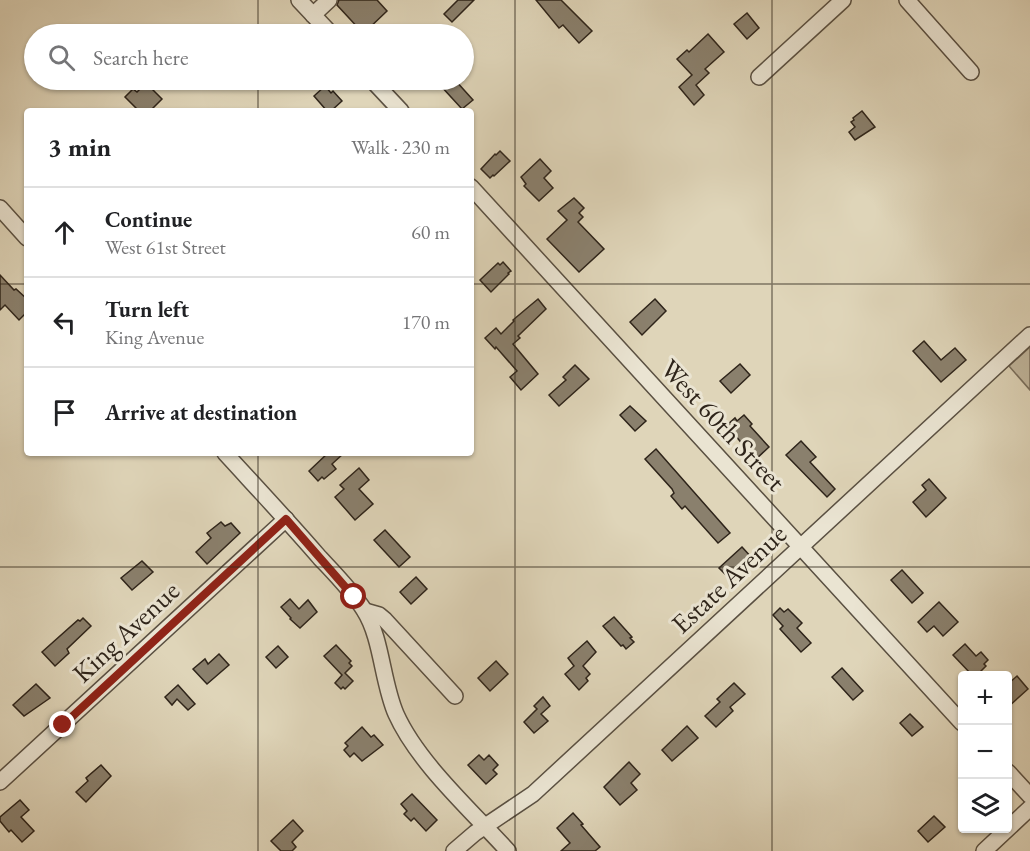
<!DOCTYPE html>
<meta charset="utf-8">
<style>
:root{--surface:#fff;--page:#f2f2f2;--text:#202124;--muted:#757577;--line:#e0e0e0}
body{margin:0;font-family:"EB Garamond",serif;background:var(--page);color:var(--text)}
.controls{position:absolute;right:18px;bottom:18px;display:grid;overflow:hidden;border-radius:6px;box-shadow:0 2px 4px #0004}
.controls button{width:54px;height:54px;display:grid;place-items:center;padding:0;border:0;border-bottom:2px solid var(--line);background:var(--surface);color:var(--text);font:30px sans-serif}
.stop{position:absolute;width:18px;height:18px;margin:-14px;border:4px solid #8f2418;border-radius:50%;background:#fff}
.stop.end{background:#8f2418;border-color:#fff;box-shadow:0 2px 6px #0008}
.list{margin:0;padding:0;list-style:none}
h2{display:flex;justify-content:space-between;align-items:center;height:78px;margin:0;padding:0 24px;font-size:26px}
h2 small{font-size:20px;font-weight:400;color:var(--muted)}
.list li{display:grid;grid-template-columns:39px 1fr auto;gap:18px;align-items:center;box-sizing:border-box;height:90px;padding:0 24px;border-top:2px solid var(--line)}
.list b{display:block;font-size:22px;white-space:nowrap}
.list p{margin:0;font-size:20px;white-space:nowrap;color:var(--muted)}
.list em{font-size:20px;font-style:normal;color:var(--muted)}
.icon{flex:none;width:33px;height:33px;fill:none;stroke:currentColor;stroke-width:2;stroke-linecap:round;stroke-linejoin:round}
.map{position:relative;flex:none;width:1030px;height:851px;overflow:hidden}
.search{position:absolute;background:var(--surface);box-shadow:0 2px 4px #0004;left:24px;top:24px;width:450px;height:66px;display:flex;align-items:center;gap:15px;box-sizing:border-box;padding:0 21px;border-radius:33px;color:var(--muted);font-size:22px}
.panel{position:absolute;background:var(--surface);box-shadow:0 2px 4px #0004;left:24px;top:108px;width:450px;height:348px;border-radius:6px}
.map>svg:first-child{display:block}
</style>
<div class="map">
<svg width="1030" height="851" viewBox="0 0 1030 851">
<rect width="100%" height="100%" fill="#dfd5b9"/>
<filter id="stains"><feTurbulence type="fractalNoise" baseFrequency=".00333" numOctaves="4"/><feColorMatrix values="0 0 0 0 .2 0 0 0 0 .09 0 0 0 0 .02 0 0 0 .5 -.17"/></filter>
<radialGradient id="worn" r=".72"><stop offset=".6" stop-color="#630" stop-opacity="0"/><stop offset="1" stop-color="#630" stop-opacity=".3"/></radialGradient>
<!-- green -->
<polygon fill="#c1b79e" stroke="#786e5c" stroke-width="1.5" points="1030,347 1030,390 1009,366"/>
<!-- building -->
<g fill="#8a806d" stroke="#2e241a" stroke-width="1.5">
<polygon points="339,0 377,0 387,11 366,31 364,28 361,31 337,5"/>
<polygon points="458,0 474,0 452,22 444,14"/>
<polygon points="536,0 561,0 592,31 579,43 563,25 559,28"/>
<polygon points="747,13 759,28 747,39 734,24"/>
<polygon points="708,34 724,52 705,69 709,73 696,85 704,95 694,105 679,87 692,75 677,59 687,50 689,52"/>
<polygon points="446,80 455,80 473,100 462,109 440,85"/>
<polygon points="146,83 162,99 150,111 139,111 125,97 133,89 137,92"/>
<polygon points="325,86 331,93 333,91 342,101 331,111 327,111 314,96"/>
<polygon points="862,111 875,127 855,140 849,132 855,127 851,122 854,120 853,118"/>
<polygon points="500,151 510,161 494,176 493,175 490,178 481,169 495,154 496,155"/>
<polygon points="540,159 551,171 544,178 553,188 539,201 524,186 526,184 521,177"/>
<polygon points="574,198 584,208 579,213 583,217 578,222 604,249 579,272 547,239 567,220 558,211"/>
<polygon points="503,262 511,271 508,273 509,274 491,292 480,280 498,263 500,265"/>
<polygon points="0,275 14,290 16,289 27,299 27,312 19,320 5,305 0,310"/>
<polygon points="538,299 546,309 518,336 520,338 513,344 538,374 521,390 510,377 517,371 496,347 495,349 485,338 496,328 501,334 514,321 513,320"/>
<polygon points="655,299 666,311 642,335 630,322"/>
<polygon points="924,341 941,360 955,348 966,360 941,382 913,351"/>
<polygon points="740,364 750,375 731,393 720,381"/>
<polygon points="575,365 589,379 559,406 549,395 566,380 563,377"/>
<polygon points="630,406 646,421 635,431 620,415"/>
<polygon points="744,415 752,424 750,426 769,447 755,460 727,425 735,418 737,421"/>
<polygon points="801,441 816,457 810,462 835,489 827,497 786,455"/>
<polygon points="656,449 730,533 718,543 685,506 682,509 671,496 674,493 672,489 645,459"/>
<polygon points="328,453 344,453 332,464 336,469 324,479 322,477 318,481 309,471"/>
<polygon points="359,468 369,480 359,489 373,504 355,520 335,497 344,489 340,485"/>
<polygon points="929,479 946,498 926,517 913,502 926,490 922,485"/>
<polygon points="221,522 225,526 231,523 240,533 207,564 196,552 211,538 207,533"/>
<polygon points="385,530 410,557 399,567 374,540"/>
<polygon points="742,547 752,558 729,578 719,568"/>
<polygon points="142,561 153,572 132,590 121,578"/>
<polygon points="902,570 923,593 912,603 891,580"/>
<polygon points="416,577 427,589 411,604 400,592"/>
<polygon points="290,599 299,609 308,600 317,612 300,628 290,619 291,618 281,607"/>
<polygon points="939,602 958,622 943,636 934,626 927,632 918,622"/>
<polygon points="780,608 784,612 788,609 802,623 797,628 811,643 801,652 780,629 783,626 773,615"/>
<polygon points="614,617 632,637 630,638 634,642 626,649 623,645 621,646 603,626"/>
<polygon points="83,618 91,626 67,649 69,653 55,666 42,652 78,620 80,621"/>
<polygon points="587,641 596,652 583,666 590,674 586,678 588,681 579,690 565,674 574,666 568,658"/>
<polygon points="965,644 976,656 981,652 988,660 984,664 986,666 977,675 972,675 953,655"/>
<polygon points="336,645 351,661 349,663 352,666 345,673 353,681 345,689 343,687 341,689 335,683 342,675 324,656"/>
<polygon points="278,646 288,657 276,668 266,657"/>
<polygon points="219,654 229,665 207,684 193,669 205,659 208,664"/>
<polygon points="496,661 508,674 490,691 478,678"/>
<polygon points="842,668 863,691 853,700 832,677"/>
<polygon points="1017,676 1028,689 1008,707 1008,684"/>
<polygon points="734,683 745,694 730,707 733,711 716,727 705,716 720,702 717,699"/>
<polygon points="36,684 50,698 24,716 13,705"/>
<polygon points="178,685 195,704 188,710 177,699 172,705 165,697"/>
<polygon points="543,697 550,706 541,714 548,721 534,733 524,722 537,709 534,706"/>
<polygon points="910,714 923,727 912,736 900,723"/>
<polygon points="687,726 698,738 672,761 662,750"/>
<polygon points="362,727 371,737 374,735 383,745 362,761 354,753 350,757 344,750 348,746 345,743"/>
<polygon points="479,755 484,760 489,755 498,765 493,770 497,774 486,784 468,765"/>
<polygon points="629,762 640,774 631,783 637,790 620,805 604,787"/>
<polygon points="101,765 111,776 86,802 76,792 88,781 86,778"/>
<polygon points="412,794 437,820 426,831 414,818 411,821 404,814 407,811 401,804"/>
<polygon points="20,800 29,810 21,817 34,831 22,842 11,830 9,832 0,821 0,817"/>
<polygon points="573,813 583,824 581,825 600,847 595,851 561,851 570,843 557,828"/>
<polygon points="934,816 945,827 928,842 918,831"/>
<polygon points="293,820 303,831 292,842 296,847 292,851 281,851 271,841"/>
</g>
<g fill="none" stroke-linecap="round" stroke-linejoin="round">
<!-- minor casing -->
<g stroke="#5a5042" stroke-width="18">
<g id="minor">
<polyline points="299,0 331,34"/>
<polyline points="907,0 971,72"/>
<polyline points="313,15 329,0"/>
<polyline points="759,77 843,0"/>
<polyline points="372,80 401,111"/>
<polyline points="471,187 962,723"/>
<polyline points="0,208 27,238"/>
<path d="M 225,453 C 257,488 289,522 320,558 C 335,574 352,591 364,610 C 382,638 382,682 396,714 C 418,763 472,811 508,851"/>
<polyline points="365,611 379,615 385,620 455,696"/>
<polyline points="1008,772 1030,796"/>
<polyline points="0,782 286,519"/>
<polyline points="454,851 475,833 533,794 1030,335"/>
<polyline points="984,851 1030,808"/>
</g>
</g>
<!-- minor -->
<use href="#minor" stroke="#eae4d2" stroke-width="15"/>
</g>
<g fill="none" stroke-linecap="round" stroke-linejoin="round">
<!-- route -->
<polyline stroke="#8f2418" stroke-width="8" points="63,725 286,519 354,597"/>
</g>
<!-- grid -->
<path fill="none" stroke="#2e241a" stroke-width="1.5" stroke-opacity="0.55" d="M 258,0 L 258,34M 515,0 L 515,851M 772,0 L 772,851M 258,80 L 258,111M 0,284 L 27,284M 471,284 L 1030,284M 258,453 L 258,851M 0,567 L 1030,567"/>
<g text-anchor="middle" stroke-width="6" stroke-linejoin="round" paint-order="stroke">
<!-- street labels -->
<g font-size="27" fill="#2e241a" stroke="#eae4d2">
<text transform="translate(723 425) rotate(47)" y="9">West 60th Street</text>
<text transform="translate(729 579) rotate(-43)" y="9">Estate Avenue</text>
<text transform="translate(126 632) rotate(-43)" y="9">King Avenue</text>
</g>
</g>
<rect width="100%" height="100%" filter="url(#stains)"/>
<rect width="100%" height="100%" fill="url(#worn)"/>
</svg>
<div class="controls">
<button>+</button>
<button>−</button>
<button><svg class="icon" aria-label="layers" viewBox="0 0 24 24"><path d="M12 4l9 5-9 5-9-5zM3 14l9 5 9-5"/></svg></button>
</div>
<div class="stop" style="left:354px;top:597px"></div>
<div class="stop end" style="left:63px;top:725px"></div>
<div class="search"><svg class="icon" aria-label="search" viewBox="0 0 24 24"><circle cx="10" cy="10" r="6"/><path d="M15 15l6 6"/></svg>Search here</div>
<section class="panel">
<h2>3 min<small>Walk · 230 m</small></h2>
<ul class="list">
<li><svg class="icon" aria-label="ahead" viewBox="0 0 24 24"><path d="M12 20V5M6 11l6-6 6 6"/></svg><div><b>Continue</b><p>West 61st Street</p></div><em>60 m</em></li>
<li><svg class="icon" aria-label="left" viewBox="0 0 24 24"><path d="M17 20v-9H6M10 6l-5 5 5 5"/></svg><div><b>Turn left</b><p>King Avenue</p></div><em>170 m</em></li>
<li><svg class="icon" aria-label="arrive" viewBox="0 0 24 24"><path d="M6 21V4h12l-3 4 3 4H6"/></svg><div><b>Arrive at destination</b></div></li>
</ul>
</section>
</div>
